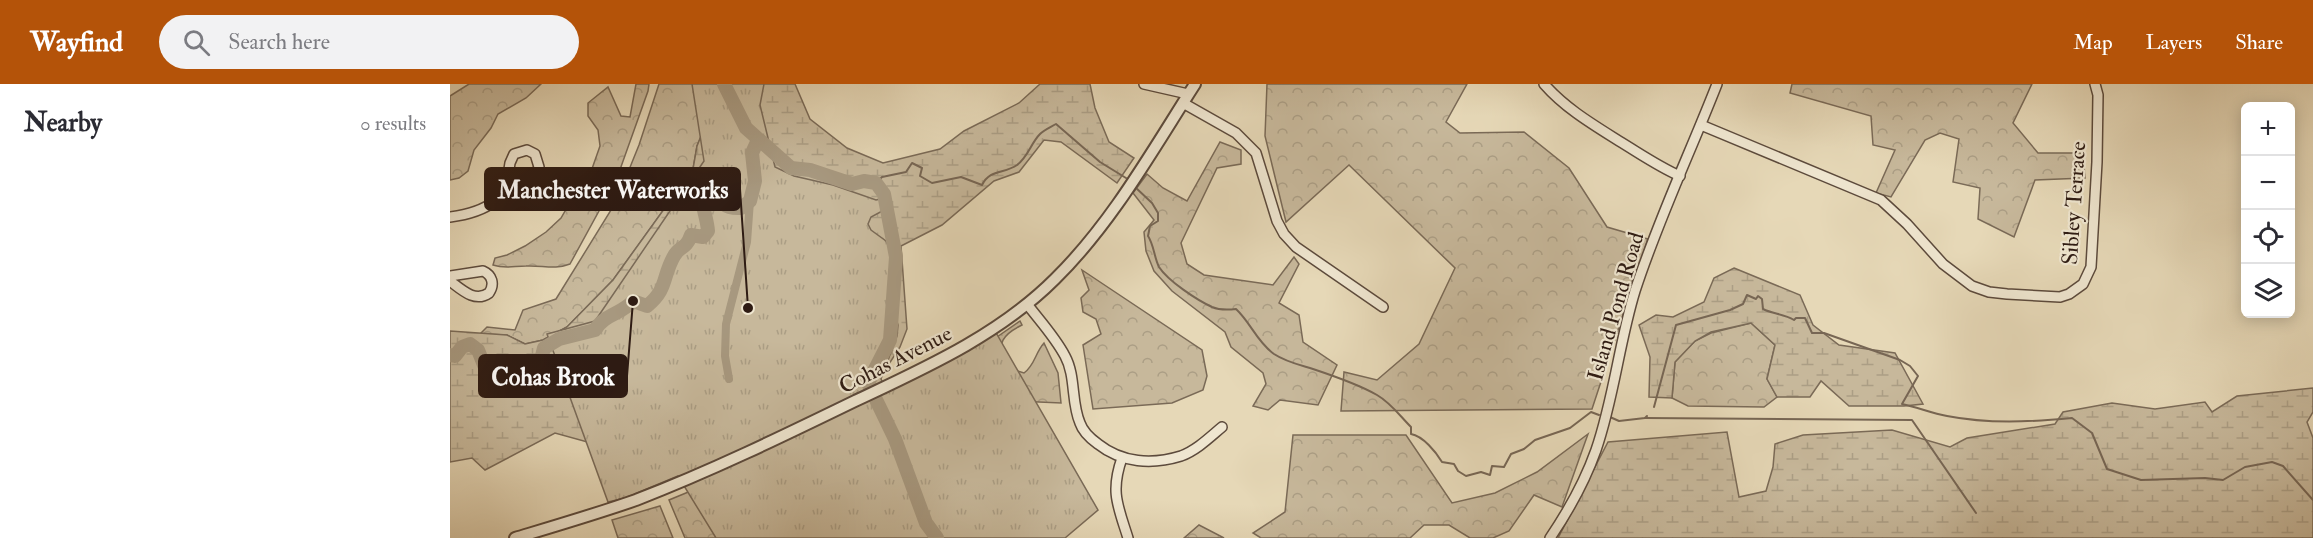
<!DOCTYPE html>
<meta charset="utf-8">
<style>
:root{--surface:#fff;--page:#f2f2f3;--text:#2b2b33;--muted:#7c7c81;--line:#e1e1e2;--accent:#b45309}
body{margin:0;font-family:"IM FELL Double Pica",serif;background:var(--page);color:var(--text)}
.controls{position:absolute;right:18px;top:18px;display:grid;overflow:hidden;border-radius:9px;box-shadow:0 3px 15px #0003}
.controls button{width:54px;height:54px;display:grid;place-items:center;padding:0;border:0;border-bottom:2px solid var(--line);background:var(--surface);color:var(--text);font:30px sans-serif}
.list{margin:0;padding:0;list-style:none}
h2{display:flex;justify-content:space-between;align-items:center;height:78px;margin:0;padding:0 24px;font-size:26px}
h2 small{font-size:20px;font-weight:400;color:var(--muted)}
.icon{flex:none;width:33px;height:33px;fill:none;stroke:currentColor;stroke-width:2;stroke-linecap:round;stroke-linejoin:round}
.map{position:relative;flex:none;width:1863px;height:454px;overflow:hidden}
header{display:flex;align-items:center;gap:36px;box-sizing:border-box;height:84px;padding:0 30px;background:var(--accent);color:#fff}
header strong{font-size:28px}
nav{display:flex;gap:33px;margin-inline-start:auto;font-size:21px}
.search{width:420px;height:54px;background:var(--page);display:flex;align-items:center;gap:15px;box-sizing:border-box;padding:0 21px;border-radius:33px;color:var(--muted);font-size:22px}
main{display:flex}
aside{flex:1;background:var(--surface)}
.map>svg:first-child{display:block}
</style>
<header>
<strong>Wayfind</strong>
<div class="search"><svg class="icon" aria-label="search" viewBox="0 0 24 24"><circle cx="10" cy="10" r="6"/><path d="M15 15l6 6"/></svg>Search here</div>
<nav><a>Map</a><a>Layers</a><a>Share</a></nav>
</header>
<main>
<aside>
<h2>Nearby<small>0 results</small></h2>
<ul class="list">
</ul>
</aside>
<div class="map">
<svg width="1863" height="454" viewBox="0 0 1863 454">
<defs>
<pattern id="forest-crowns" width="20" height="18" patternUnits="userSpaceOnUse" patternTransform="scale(1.5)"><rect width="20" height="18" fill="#c7b89b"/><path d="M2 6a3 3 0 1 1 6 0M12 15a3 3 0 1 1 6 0" fill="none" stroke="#ab9e85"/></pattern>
<pattern id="wetland-marsh" width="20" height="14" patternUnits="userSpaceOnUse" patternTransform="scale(1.5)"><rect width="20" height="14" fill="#c7b89b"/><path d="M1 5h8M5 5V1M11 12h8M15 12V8" fill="none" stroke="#ab9e85"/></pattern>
<pattern id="park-tufts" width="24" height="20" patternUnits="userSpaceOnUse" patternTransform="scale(1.5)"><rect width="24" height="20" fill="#c7b89b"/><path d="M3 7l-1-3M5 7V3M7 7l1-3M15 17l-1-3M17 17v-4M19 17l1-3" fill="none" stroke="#ab9e85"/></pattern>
</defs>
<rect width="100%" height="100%" fill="#e6d8b7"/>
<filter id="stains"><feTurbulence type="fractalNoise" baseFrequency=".00333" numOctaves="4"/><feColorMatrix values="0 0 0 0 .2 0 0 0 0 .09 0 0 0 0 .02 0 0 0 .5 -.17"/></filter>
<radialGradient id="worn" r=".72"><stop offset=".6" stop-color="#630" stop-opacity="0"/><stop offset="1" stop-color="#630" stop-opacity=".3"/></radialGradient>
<!-- forest -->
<g fill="url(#forest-crowns)" stroke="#7a6a57" stroke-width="1.5">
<polygon points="19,0 91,0 76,14 48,30 41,44 24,66 18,87 9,94 0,96 0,12"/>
<path d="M 186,0 L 199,0 L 198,7 L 167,94 L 120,180 C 105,186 92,181 76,182 C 64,182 55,185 43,181 L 45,174 L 57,171 L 75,162 L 96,148 L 111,134 L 126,108 L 137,99 L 150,62 L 148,46 L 138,32 L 138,19 L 158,3 L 171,32 L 180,33 Z"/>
<polygon points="209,0 255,0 255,44 247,62 243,85 163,196 117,243 93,256 75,260 57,251 30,250 37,243 65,246 73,226 106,215 166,118 189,61"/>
<polygon points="817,0 1017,0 996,38 1010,49 1074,48 1119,84 1157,143 1198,155 1142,325 891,327 894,288 927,296 969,260 1005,184 899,81 836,138 815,52"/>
<polygon points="1342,0 1582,0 1563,39 1588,69 1633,69 1635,94 1585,96 1564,153 1528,135 1530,104 1503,98 1509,55 1490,49 1475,56 1441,113 1426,109 1445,66 1423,61 1421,32 1340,9"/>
<polygon points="770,58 791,66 791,80 767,84 731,159 737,180 754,191 823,201 844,173 849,180 829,219 849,231 853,258 887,281 868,321 830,316 818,326 803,322 816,300 813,289 781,263 775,248 722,207 704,187 696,167 694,148 704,136 683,109 697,90 713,104 737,117"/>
<polygon points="632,186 752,266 757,292 753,306 722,319 643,325 633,261 651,250 646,235 633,228 631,214 639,206"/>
<path d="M 570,237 L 572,241 C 551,251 550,258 549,281 L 574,289 C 585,281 585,269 594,259 L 608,289 L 611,319 L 540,316 L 534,262 Z"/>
<polygon points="1301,239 1325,261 1317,295 1327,313 1314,323 1238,322 1222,314 1225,278 1245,257 1261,249"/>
<polygon points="1138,350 1112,423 1084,411 1059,447 1043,454 1020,454 999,441 974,441 960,454 811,454 803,449 835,428 843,351 956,351 1002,419 1045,409 1087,388"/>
<polygon points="306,380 308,454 235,454 219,416"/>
<polygon points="210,422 223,454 168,454 162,436"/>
<polygon points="749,441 774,454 734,454"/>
</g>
<!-- wetland -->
<g fill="url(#wetland-marsh)" stroke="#7a6a57" stroke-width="1.5">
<polygon points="272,0 345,0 360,35 397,64 433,79 490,65 514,47 569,19 590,0 640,0 645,24 659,58 684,74 667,99 611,58 594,56 569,88 544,97 492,141 451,162 457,245 450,263 428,297 141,359 105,349 35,386 22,374 0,378 0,247 57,251 75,260 93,256 117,243 163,196 243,85 247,62"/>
<polygon points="1284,184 1350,211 1363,241 1389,261 1445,269 1473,320 1454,322 1399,322 1371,297 1360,313 1327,313 1317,295 1325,261 1301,239 1261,248 1245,257 1225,278 1222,314 1199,313 1200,273 1189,241 1206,231 1223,233 1254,218 1264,194"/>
<polygon points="1863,304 1863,328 1857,338 1863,354 1863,454 1108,454 1158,358 1277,348 1289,413 1316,407 1323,383 1325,360 1353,351 1442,346 1500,363 1517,354 1605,340 1613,328 1662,319 1705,325 1755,318 1762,328 1787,312"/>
</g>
<!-- park -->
<polygon fill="url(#park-tufts)" stroke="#7a6a57" stroke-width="1.5" points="242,0 314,0 310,21 325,83 344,92 383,101 426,116 435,114 436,125 421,133 418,140 421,146 436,157 441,165 440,212 448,241 447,252 431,295 436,305 545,247 648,426 615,454 266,454 228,392 175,414 158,418 97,250 145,237 254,77"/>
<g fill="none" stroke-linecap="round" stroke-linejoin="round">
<!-- stream -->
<g stroke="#776654" stroke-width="2">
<path d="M 426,99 L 432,93 L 456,88 L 462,79 L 472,84 L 470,92 L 482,99 L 511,93 L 532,101 C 540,85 554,90 567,81 C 578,73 581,59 590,50 C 594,46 601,43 606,40 L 650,78 L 676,94"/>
<path d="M 685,103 L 702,119 L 708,129 L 708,137 L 700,142 L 698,152 C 704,161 704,173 709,183 C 718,197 747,216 762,223 C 769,226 778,226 786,225 C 801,239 807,258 824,270 C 836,278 850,281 863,285 C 884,292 908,300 927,311 C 941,319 950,332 961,343 L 961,350 C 973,352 986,368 992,378 L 1004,380 L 1008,387 L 1016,392 L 1031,388 L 1040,391 L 1042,382 L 1054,383 L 1061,370 L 1074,365 L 1085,356 L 1120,344 L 1141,328 L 1149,331"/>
<path d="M 1204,323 L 1226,241 L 1280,226 L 1293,220 L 1297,211 L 1306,215 L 1308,212 L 1312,215 L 1313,225 C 1323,230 1334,230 1344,236 L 1346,234 L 1355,234 L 1362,249 L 1374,249 L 1450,276 L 1460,282 L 1468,292 L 1452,320 C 1467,323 1481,329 1497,332 C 1538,340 1580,338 1622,334 L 1642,349 L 1657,385 L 1691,396 L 1755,394 L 1773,396 L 1795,383 L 1822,378 L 1833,382 L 1863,416"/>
<polyline points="1160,333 1169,337 1195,334 1197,332"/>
<polyline points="1195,334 1462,336 1526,429"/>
</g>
<!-- canal -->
<polyline stroke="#a7987f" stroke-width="8" points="279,295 275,272 276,240 297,158 300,117"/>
<!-- river -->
<g stroke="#a7987f" stroke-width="14">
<polyline points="274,0 296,44 341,84 360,86 402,100 414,97 426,99 434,110 446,173 440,256 418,299 445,355 476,439 487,454"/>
<path d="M 0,271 L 5,272 L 12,263 L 20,260 L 28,266 L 40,296 L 56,301 L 71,287 L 91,276 L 94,264 L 109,255 L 145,246 C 154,230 172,230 183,217 L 197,222 C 218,205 212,193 224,172 C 229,162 236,166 241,151 L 253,153 L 258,147 C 257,133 251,121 251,107 L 255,101 L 265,105 C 272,120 274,125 291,124 L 300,117 L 305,97 L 302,69 L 308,56"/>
</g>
<!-- minor casing -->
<g stroke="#5c4a3c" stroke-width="12">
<g id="minor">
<polyline points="694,0 738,10"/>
<path d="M 1094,0 C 1115,24 1142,40 1169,57 C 1189,69 1209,83 1230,92"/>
<polyline points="733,19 786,49 806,69 827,137 834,150 846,163 933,223"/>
<polyline points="1251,41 1431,116 1457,140 1493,180 1522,202 1539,208 1557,210 1610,213 1619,210 1633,200 1641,183 1647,78 1648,11 1645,0"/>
<path d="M 0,133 C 16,131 32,127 45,117 C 50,113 53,107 58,103 C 70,97 84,97 89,83 L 85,70 L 77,66 L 64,70 L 60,79 L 56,104"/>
<path d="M 0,192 L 33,187 C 42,191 45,200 39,209 C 25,219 12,206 0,197"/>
<path d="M 577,220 C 590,237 605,253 615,272 C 626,292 621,319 630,339 C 633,348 641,355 648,360 C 672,379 702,381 731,372 C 747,366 760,353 772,343"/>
<path d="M 672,374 C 660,408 668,422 678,454"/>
<path d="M 1100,454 C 1119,426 1135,397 1146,366 C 1164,314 1169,259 1185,207 C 1208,136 1240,69 1267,0"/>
</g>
</g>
<!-- tertiary casing -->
<g stroke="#5c4a3c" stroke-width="14">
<path id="tertiary" d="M 65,454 C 105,442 146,430 186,416 C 261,387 333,352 405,317 C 475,284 549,251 605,195 C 662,139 702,67 745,0"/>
</g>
<!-- minor -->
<use href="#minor" stroke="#efe6d0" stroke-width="9"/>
<!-- tertiary -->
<use href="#tertiary" stroke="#efe6d0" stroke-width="10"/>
</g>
<g text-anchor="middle" stroke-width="4.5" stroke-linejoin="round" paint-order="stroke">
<!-- street labels -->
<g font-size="22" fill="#2e1b13" stroke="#efe6d0">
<text transform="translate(1623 119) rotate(-86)" y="8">Sibley Terrace</text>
<text transform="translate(1165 222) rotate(-74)" y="8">Island Pond Road</text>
<text transform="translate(445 275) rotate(-27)" y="8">Cohas Avenue</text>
</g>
</g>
<!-- callouts -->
<path fill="none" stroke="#2e1b13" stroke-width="2" d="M298 224L290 105M183 217L177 292"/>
<g fill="#2e1b13" stroke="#efe6d0" stroke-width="2">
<circle cx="298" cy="224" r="6"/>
<circle cx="183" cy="217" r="6"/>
</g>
<g fill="#2e1b13" stroke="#2e1b13" stroke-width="2">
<rect x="35" y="84" width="255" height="42" rx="6"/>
<rect x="29" y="271" width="148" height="42" rx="6"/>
</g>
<g font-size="24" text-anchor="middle" font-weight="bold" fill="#fff">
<text x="163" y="114">Manchester Waterworks</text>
<text x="103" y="301">Cohas Brook</text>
</g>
<rect width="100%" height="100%" filter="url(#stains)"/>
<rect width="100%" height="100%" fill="url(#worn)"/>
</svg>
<div class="controls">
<button>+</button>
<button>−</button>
<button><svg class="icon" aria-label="locate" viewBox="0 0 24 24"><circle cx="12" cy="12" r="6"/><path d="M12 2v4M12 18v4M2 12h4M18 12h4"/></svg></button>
<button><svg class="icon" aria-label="layers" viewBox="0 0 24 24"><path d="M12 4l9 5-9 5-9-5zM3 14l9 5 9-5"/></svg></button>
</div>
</div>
</main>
